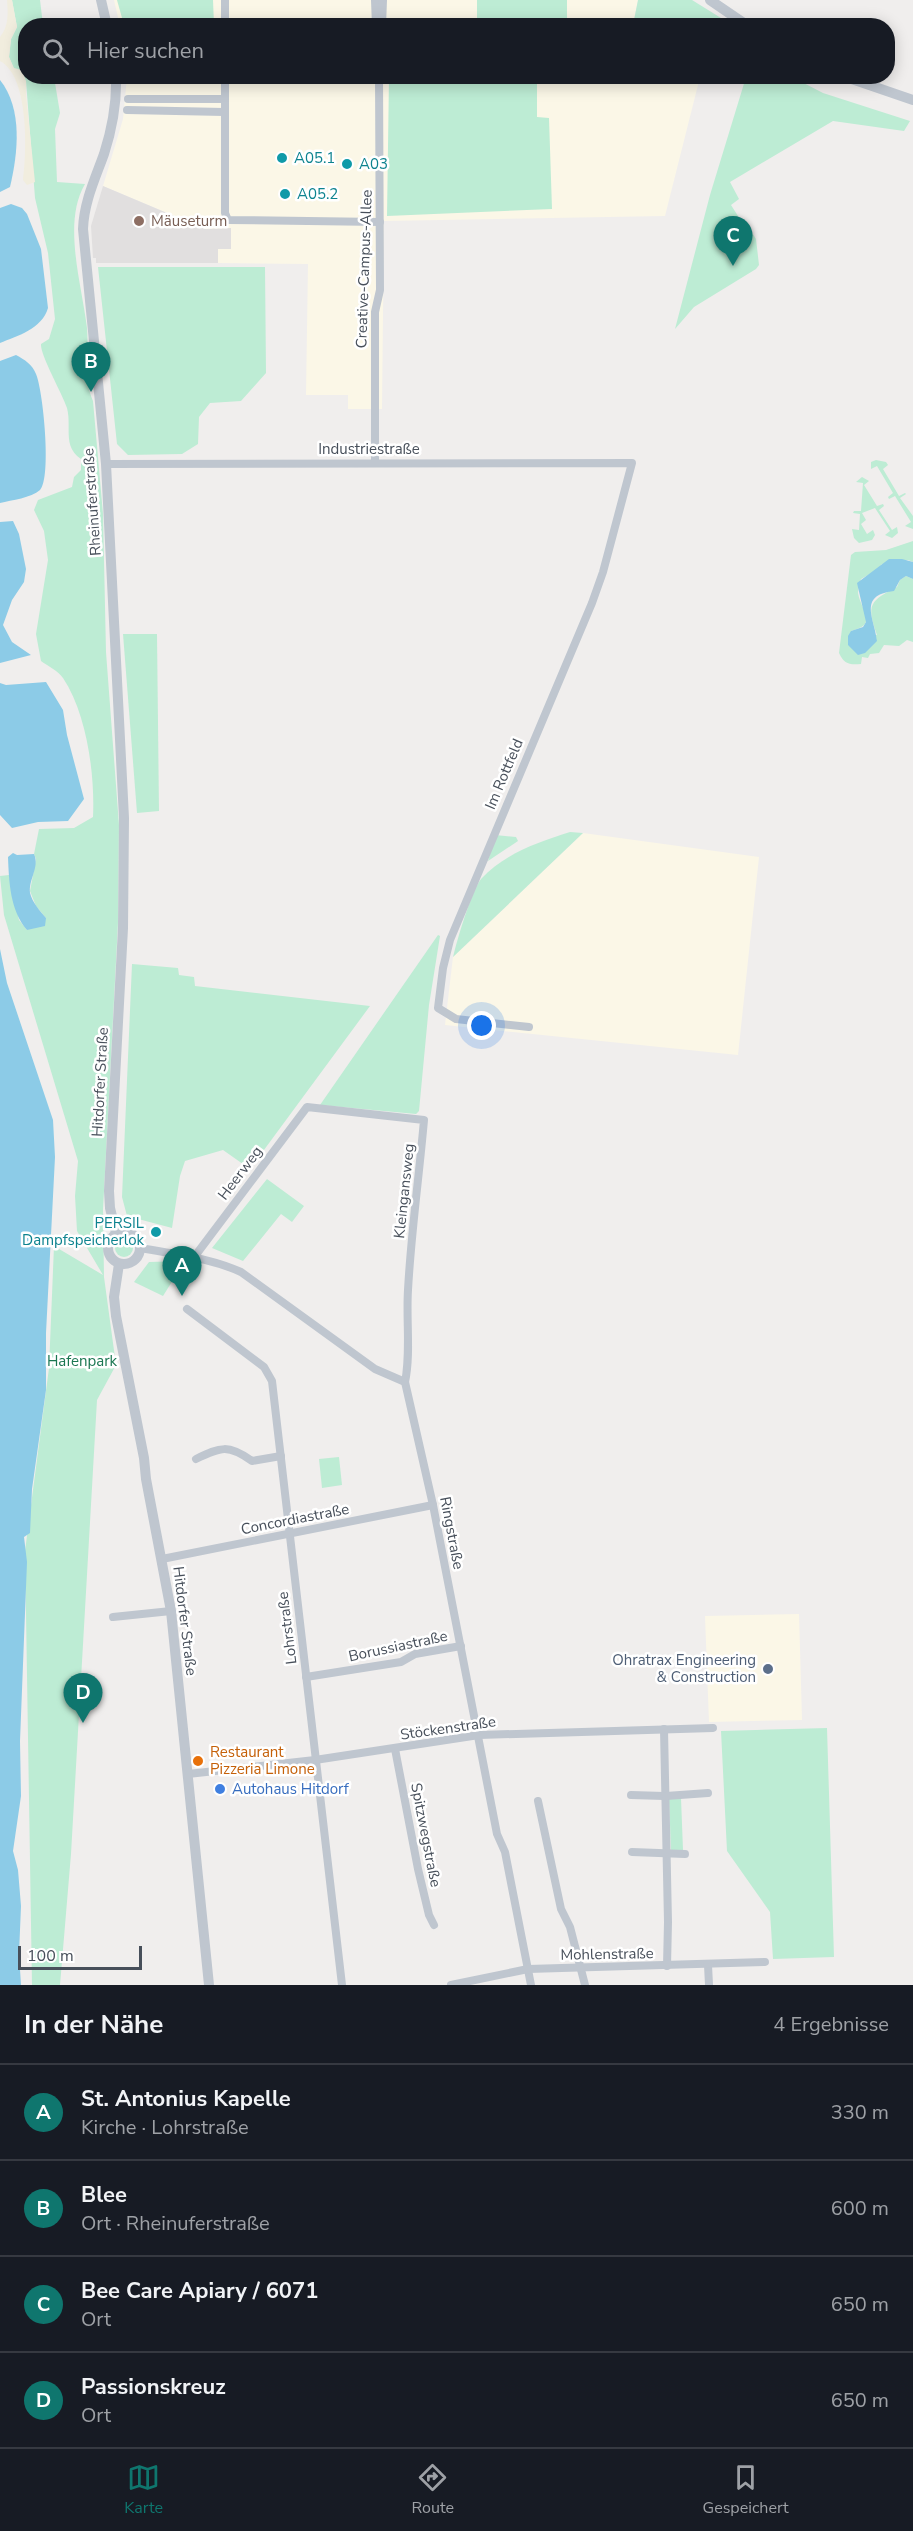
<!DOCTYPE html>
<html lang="de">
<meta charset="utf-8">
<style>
:root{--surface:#171b24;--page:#242831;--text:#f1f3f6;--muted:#9ea1a6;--line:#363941;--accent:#0f766e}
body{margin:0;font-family:"Nunito Sans",sans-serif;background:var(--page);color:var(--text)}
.scale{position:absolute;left:18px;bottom:15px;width:124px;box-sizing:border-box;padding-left:6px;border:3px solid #474f5a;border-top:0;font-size:16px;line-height:21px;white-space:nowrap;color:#474f5a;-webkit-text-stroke:4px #fff;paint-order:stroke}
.you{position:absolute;left:482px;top:1026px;width:21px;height:21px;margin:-15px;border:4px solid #fff;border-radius:50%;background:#1a73e8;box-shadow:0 0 0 9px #1a73e833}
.badge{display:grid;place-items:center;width:39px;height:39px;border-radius:50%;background:var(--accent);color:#fff;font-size:20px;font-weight:700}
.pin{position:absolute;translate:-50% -50px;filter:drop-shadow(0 2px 3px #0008)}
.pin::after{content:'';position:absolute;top:32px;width:21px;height:18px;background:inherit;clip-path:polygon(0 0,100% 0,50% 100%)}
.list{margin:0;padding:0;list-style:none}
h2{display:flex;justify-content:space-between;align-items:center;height:78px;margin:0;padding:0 24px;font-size:26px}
h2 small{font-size:20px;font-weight:400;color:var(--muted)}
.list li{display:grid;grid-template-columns:39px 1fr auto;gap:18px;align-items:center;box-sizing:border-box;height:96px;padding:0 24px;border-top:2px solid var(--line)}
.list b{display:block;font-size:22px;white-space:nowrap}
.list p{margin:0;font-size:20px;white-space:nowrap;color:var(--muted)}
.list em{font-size:20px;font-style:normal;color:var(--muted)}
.icon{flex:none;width:33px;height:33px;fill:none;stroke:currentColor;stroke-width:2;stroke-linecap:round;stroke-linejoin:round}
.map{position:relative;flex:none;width:913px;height:1985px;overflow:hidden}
.search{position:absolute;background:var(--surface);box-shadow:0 3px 15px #0003;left:18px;right:18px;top:18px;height:66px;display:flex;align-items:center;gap:15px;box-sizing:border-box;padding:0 21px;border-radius:24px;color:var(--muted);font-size:22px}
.sheet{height:462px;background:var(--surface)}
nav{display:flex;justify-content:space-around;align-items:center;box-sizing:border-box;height:84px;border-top:2px solid var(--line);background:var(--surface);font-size:16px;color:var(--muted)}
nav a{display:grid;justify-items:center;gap:3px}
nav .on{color:var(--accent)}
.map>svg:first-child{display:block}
</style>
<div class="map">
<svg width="913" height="1985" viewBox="0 0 913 1985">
<rect width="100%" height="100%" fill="#f0eeed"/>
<!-- commercial -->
<g fill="#fbf7e7">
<polygon points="114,0 638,0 633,24 640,25 120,26"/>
<polygon points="675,76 699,81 665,216 384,221 382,409 348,409 348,395 306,395 308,264 218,263 218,249 205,229 103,186 123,119 127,77"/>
<polygon points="583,833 759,857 738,1055 445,1025 453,957"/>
<polygon points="799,1614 802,1720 709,1722 705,1616"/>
</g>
<!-- education -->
<polygon fill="#e1dfdf" points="103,186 205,229 231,228 231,249 218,249 218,263 96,263 96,258 93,258 91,226"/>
<!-- green -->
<g fill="#bdecd4">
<path d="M 12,0 L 40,0 L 43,25 L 26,26 L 26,76 L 54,77 L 60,113 L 55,129 L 57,182 L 85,184 C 62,223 82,285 87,328 C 89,352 83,379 93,401 L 103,514 L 106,652 L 119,825 L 118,923 L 103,1210 L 104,1277 L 116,1365 L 97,1400 L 71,1854 L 60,1985 L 32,1985 L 25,1551 L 49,1368 L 54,1246 L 103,1275 L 77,1231 L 75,1196 L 78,1161 L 4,915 L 0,876 L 9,875 L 19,920 L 27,930 L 46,918 L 36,906 L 30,891 L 36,859 L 34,854 L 39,829 L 74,828 L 93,817 C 95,775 87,714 63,678 C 58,671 48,666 41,661 L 36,634 L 48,560 L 44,531 L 34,510 L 38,500 L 72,487 L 74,477 L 81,470 L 81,459 C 62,446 72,427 67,408 C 62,393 40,355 41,344 L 49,339 L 55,319 L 48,253 L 35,198 L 26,81 L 14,69 L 9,57 L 11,39 L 17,27 Z"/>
<polygon points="117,0 213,0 214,25 124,25"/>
<rect x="477" y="0" width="90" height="25"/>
<polygon points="638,0 692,0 721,18 717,25 633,25"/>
<polygon points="389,77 537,77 537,117 549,118 552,209 387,216"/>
<polygon points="746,77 792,77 823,93 910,121 904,131 833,121 730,182 739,199 731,205 745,227 749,228 756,239 759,265 756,269 694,307 675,329 710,195"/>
<polygon points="98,267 265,267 266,373 241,401 210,403 199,417 198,444 182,454 128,455 117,444"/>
<polygon points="876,460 886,462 888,465 883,469 899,496 905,493 906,494 900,498 913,516 913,529 905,526 911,522 895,496 889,499 888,497 893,493 877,466 871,469 871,462"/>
<polygon points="862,477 869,481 864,485 877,506 883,504 884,506 879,510 892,530 897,527 898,533 892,538 885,535 890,531 875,508 862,513 866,520 861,524 867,534 873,530 875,535 872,540 859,543 854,538 852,529 859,530 860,514 853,513 854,511 861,511 863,483 856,482"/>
<path d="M 913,541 L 913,562 L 908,560 L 882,564 L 877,570 L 861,579 C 860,583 858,589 858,593 C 861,611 879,624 851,631 L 877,635 C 866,604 870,601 897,587 L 900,580 L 906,576 L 913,579 L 913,642 L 907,640 L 899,646 L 884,645 L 879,653 L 870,654 L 868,658 L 862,657 L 861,664 C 849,665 844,664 839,653 L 851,555 L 855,552 L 886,550 Z"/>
<polygon points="123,634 157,634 159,811 137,813"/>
<path d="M 570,832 L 583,833 L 453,957 C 457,940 471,892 481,879 C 504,854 538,842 570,832 Z"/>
<polygon points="495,835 516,837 518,841 488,861"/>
<polygon points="438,935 440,936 429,1005 419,1111 416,1114 320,1105"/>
<polygon points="132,964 178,968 179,975 194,977 195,986 370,1006 250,1169 223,1150 185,1161 180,1176 172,1228 127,1216 122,1197"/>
<polygon points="267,1179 304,1206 292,1222 281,1214 243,1261 212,1248"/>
<circle cx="124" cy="1248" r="9"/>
<polygon points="185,1261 163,1296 134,1282 149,1262"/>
<polygon points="339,1457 342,1485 322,1488 319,1459"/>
<polygon points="827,1728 834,1957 773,1959 770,1912 727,1851 721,1731"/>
<polygon points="681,1798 683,1850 671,1850 669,1799"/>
</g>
<!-- sand -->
<path fill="#f1edde" d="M 7,0 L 12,0 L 17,27 L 11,39 L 9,57 L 14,68 L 22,70 L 26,81 L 26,95 L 35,182 L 27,185 L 23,180 C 27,151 29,76 0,61 L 0,37 C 9,26 8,13 7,0 Z"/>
<!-- water -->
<g fill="#8ccbe7">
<path d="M 0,80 C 23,109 18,153 10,187 L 0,192 Z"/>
<path d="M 11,204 L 22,208 L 27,214 L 41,249 L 48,308 C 42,329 17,336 0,343 L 0,208 Z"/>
<path d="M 16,355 C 25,360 32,364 36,374 C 43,390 52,478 40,490 C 31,498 12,500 0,503 L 0,361 Z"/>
<polygon points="13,521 19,534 26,569 24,582 12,600 3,625 12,642 31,655 0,663 0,522"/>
<path d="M 889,559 L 902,559 L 913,562 L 913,579 L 906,576 L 900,580 L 894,591 C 857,595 875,619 877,641 L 865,653 L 858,655 L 848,645 L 848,636 L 851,631 L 863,627 L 866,622 L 857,583 Z"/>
<polygon points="46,682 63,710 67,735 84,799 68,821 38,822 12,828 0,815 0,683 6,685"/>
<path d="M 13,853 L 17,855 L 34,854 C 40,867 28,880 30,893 C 32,902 40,911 46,918 L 45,926 L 27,930 C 10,910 9,882 8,857 Z"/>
<polygon points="0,949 7,983 53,1120 55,1157 46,1333 46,1390 32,1489 30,1533 24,1537 27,1562 20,1741 21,1796 13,1851 18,1870 21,1906 19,1954 21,1985 0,1985"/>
</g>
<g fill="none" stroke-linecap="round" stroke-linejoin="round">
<!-- minor -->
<g stroke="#bfc6cf" stroke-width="8">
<polyline points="225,0 225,26"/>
<polyline points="375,0 376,26"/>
<polyline points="382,26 383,0"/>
<polyline points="225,76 225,213 228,220 380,222"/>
<polyline points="128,99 225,99"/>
<polyline points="127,110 224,112"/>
<polyline points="375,462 375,312 380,290 379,76"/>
<polyline points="106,464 632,463 603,572 592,603 450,940 443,968 438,1008 456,1019 529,1027"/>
<path d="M 141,1248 C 176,1255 208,1257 241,1272 L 375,1369 L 405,1382 L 433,1505 L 497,1834 L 505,1852 L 531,1985"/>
<path d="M 195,1256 L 307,1107 L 424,1120 C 419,1177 411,1234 408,1290 C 406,1320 411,1354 405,1382"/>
<polyline points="187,1309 264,1367 272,1381 342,1985"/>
<path d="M 196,1459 C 221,1447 228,1444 252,1461 L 281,1456"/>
<polyline points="162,1559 433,1505"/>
<polyline points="113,1617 171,1611"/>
<polyline points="306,1677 401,1662 415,1654 461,1646"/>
<polyline points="664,1729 668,1922 667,1966"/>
<polyline points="395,1749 418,1869 429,1915 434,1925"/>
<polyline points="188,1774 315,1760 479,1735 713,1728"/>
<polyline points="631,1795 664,1796"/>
<polyline points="666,1796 708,1793"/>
<polyline points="538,1801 561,1909 570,1927 585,1985"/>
<polyline points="632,1852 685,1854"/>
<polyline points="708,1965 709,1985"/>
<polyline points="451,1985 528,1969 765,1962"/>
</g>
<!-- tertiary -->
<g stroke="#bfc6cf" stroke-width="10">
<polyline points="101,0 107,26"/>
<polyline points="710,0 748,26"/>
<polyline points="843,76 913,100"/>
<circle cx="124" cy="1248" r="16"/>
<path d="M 116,1233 L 110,1208 L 109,1191 L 123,928 L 124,818 L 106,464 L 83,229 C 84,202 95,179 104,154 C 112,129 117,103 116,76"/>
<polyline points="119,1264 114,1297 116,1316 144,1458 146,1479 171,1611 209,1985"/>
</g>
</g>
<!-- markers -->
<g fill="#0f9aa8" stroke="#fff" stroke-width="2">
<circle cx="282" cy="158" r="6"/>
<circle cx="347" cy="164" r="6"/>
<circle cx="285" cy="194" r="6"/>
<circle cx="156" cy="1232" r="6"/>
</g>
<circle fill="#8d6e63" stroke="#fff" stroke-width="2" cx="139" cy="221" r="6"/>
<circle fill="#5c6f8a" stroke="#fff" stroke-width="2" cx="768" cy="1669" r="6"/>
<circle fill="#e8710a" stroke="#fff" stroke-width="2" cx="198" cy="1761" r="6"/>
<circle fill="#3f7fe0" stroke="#fff" stroke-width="2" cx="220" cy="1789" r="6"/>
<g text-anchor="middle" stroke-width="5" stroke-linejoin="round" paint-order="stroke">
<!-- culture labels -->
<g font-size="15" fill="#0d838f" stroke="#fff" text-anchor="start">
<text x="294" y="163">A05.1</text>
<text x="359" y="169">A03</text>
<text x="297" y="199">A05.2</text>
<text x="144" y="1228" text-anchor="end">PERSIL<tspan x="144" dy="17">Dampfspeicherlok</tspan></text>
</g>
<!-- education labels -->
<g font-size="15" fill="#785e54" stroke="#fff" text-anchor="start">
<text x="151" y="226">Mäuseturm</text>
</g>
<!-- street labels -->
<g font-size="15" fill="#474f5a" stroke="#fff">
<text transform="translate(364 269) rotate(-88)" y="5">Creative-Campus-Allee</text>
<text x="369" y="454">Industriestraße</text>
<text transform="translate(92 502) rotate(-94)" y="5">Rheinuferstraße</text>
<text transform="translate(504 774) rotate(-67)" y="5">Im Rottfeld</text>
<text transform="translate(100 1082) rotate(-87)" y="5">Hitdorfer Straße</text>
<text transform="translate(240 1173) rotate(-53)" y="5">Heerweg</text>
<text transform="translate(404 1191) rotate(-84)" y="5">Kleingansweg</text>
<text transform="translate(295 1519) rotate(-11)" y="5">Concordiastraße</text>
<text transform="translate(452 1533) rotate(79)" y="5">Ringstraße</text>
<text transform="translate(185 1621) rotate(83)" y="5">Hitdorfer Straße</text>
<text transform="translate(287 1628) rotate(-97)" y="5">Lohrstraße</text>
<text transform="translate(398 1646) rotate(-12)" y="5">Borussiastraße</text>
<text transform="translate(448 1728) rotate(-8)" y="5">Stöckenstraße</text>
<text transform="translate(426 1835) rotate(79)" y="5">Spitzwegstraße</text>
<text transform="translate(607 1954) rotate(-1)" y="5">Mohlenstraße</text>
</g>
<!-- park labels -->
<g font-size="15" fill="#1b7752" stroke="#fff">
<text x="82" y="1366">Hafenpark</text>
</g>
<!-- service labels -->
<g font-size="15" fill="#4e5e75" stroke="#fff" text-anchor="end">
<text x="756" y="1665">Ohratrax Engineering<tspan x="756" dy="17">&amp; Construction</tspan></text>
</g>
<!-- food labels -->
<g font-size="15" fill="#c56008" stroke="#fff" text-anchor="start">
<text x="210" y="1757">Restaurant<tspan x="210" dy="17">Pizzeria Limone</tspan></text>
</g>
<!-- shop labels -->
<g font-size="15" fill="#366cbe" stroke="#fff" text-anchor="start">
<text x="232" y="1794">Autohaus Hitdorf</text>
</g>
</g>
</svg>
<div class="scale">100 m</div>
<div class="you"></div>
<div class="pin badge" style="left:182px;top:1296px">A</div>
<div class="pin badge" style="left:91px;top:392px">B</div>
<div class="pin badge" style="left:733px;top:266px">C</div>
<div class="pin badge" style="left:83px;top:1723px">D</div>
<div class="search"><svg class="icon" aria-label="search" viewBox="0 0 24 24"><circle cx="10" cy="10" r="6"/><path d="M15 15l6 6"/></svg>Hier suchen</div>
</div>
<section class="sheet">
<h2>In der Nähe<small>4 Ergebnisse</small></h2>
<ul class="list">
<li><span class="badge">A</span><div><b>St. Antonius Kapelle</b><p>Kirche · Lohrstraße</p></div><em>330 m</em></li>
<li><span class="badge">B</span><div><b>Blee</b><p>Ort · Rheinuferstraße</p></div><em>600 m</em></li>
<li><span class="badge">C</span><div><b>Bee Care Apiary / 6071</b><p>Ort</p></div><em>650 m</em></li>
<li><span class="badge">D</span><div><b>Passionskreuz</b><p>Ort</p></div><em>650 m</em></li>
</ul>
</section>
<nav>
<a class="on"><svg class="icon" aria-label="map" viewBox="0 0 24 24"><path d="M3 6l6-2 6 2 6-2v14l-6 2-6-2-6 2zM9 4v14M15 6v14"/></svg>Karte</a>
<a><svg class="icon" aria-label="directions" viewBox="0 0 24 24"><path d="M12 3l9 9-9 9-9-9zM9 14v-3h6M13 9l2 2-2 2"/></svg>Route</a>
<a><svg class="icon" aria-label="saved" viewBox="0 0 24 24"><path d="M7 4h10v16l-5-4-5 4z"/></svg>Gespeichert</a>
</nav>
